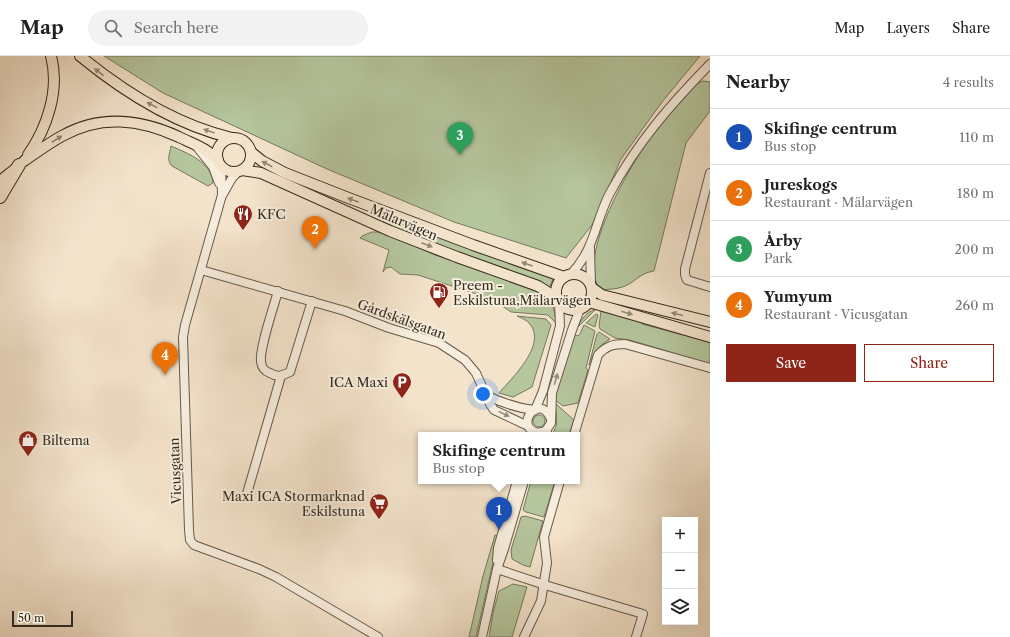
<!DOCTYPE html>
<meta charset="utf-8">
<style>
:root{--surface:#fff;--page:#f2f2f2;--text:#222;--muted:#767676;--line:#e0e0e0;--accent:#8f2418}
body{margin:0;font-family:"Libre Caslon Text",serif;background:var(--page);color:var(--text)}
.controls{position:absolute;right:12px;bottom:12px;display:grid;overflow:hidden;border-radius:0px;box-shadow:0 4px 16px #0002}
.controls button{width:36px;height:36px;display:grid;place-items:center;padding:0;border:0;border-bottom:1px solid var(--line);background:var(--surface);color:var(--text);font:20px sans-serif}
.scale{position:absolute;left:12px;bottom:10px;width:61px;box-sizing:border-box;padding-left:4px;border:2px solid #362c1f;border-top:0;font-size:11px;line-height:14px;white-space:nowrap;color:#362c1f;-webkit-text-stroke:3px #f7eddd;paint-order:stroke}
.you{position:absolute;left:483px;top:338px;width:14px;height:14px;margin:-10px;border:3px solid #fff;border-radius:50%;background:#1a73e8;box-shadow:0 0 0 6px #1a73e833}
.badge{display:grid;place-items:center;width:26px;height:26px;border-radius:50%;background:var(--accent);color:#fff;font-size:13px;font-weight:700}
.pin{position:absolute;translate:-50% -33px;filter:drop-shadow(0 1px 2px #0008)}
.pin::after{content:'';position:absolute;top:21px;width:14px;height:12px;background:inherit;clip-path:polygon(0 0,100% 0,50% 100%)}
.popup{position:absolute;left:418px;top:376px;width:162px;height:52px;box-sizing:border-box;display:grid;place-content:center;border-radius:0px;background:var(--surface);filter:drop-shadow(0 1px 3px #0005);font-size:13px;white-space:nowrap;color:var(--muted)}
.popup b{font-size:15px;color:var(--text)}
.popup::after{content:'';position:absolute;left:50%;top:100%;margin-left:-8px;border:8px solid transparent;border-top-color:var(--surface)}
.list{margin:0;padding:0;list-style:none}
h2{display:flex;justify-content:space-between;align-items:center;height:52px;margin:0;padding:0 16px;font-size:17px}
h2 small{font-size:13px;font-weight:400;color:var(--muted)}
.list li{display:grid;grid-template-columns:26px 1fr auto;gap:12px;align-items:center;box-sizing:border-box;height:56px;padding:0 16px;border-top:1px solid var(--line)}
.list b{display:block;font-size:15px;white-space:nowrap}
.list p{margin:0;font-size:13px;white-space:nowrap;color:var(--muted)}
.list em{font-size:13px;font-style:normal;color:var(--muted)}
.actions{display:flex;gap:8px;padding:12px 16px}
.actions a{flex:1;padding:9px 0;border:1px solid var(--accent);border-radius:0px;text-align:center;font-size:14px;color:var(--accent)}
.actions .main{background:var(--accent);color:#fff}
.icon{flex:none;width:22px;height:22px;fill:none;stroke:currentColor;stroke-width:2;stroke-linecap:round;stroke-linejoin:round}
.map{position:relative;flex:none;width:710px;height:581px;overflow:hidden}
header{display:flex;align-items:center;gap:24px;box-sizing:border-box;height:56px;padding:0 20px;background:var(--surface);border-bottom:1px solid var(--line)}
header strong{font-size:19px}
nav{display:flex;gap:22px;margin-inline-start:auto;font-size:14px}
.search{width:280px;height:36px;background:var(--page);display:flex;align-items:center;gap:10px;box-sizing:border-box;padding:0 14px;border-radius:22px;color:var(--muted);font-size:15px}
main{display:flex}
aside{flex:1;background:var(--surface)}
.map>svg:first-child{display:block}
</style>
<header>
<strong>Map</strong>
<div class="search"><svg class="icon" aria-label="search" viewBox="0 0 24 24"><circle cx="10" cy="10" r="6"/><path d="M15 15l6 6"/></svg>Search here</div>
<nav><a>Map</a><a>Layers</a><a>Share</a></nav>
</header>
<main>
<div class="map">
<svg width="710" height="581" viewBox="0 0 710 581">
<rect width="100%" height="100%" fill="#f3e3cb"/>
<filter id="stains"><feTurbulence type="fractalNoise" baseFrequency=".005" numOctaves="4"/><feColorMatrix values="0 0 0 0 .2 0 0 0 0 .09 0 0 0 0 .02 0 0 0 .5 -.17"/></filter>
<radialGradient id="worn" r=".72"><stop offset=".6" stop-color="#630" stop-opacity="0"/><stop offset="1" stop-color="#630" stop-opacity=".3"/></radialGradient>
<!-- green -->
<g fill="#b5c59c" stroke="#76785e">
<polygon points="104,0 700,0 662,46 621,103 592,169 566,202 454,166 327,113 163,37"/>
<path d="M 703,25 L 710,26 L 710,55 L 686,87 L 654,215 C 641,217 638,223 629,228 C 621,233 609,234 600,233 C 575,202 632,106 653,78 C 665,61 680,45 694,29 Z"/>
<path d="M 171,90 C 187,97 212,106 213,127 L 208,130 L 172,110 C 166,104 170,97 171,90 Z"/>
<polygon points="385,161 554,221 549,232 524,219 461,198 382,168"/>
<path d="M 372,176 L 384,176 L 435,199 L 528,231 C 548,241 554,243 556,267 L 548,259 L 511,256 L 492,243 L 418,219 L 400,218 L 391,211 L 386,212 L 383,216 L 389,194 L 360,182 L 362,180 Z"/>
<path d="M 596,253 L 576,273 C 581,264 586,256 596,253 Z"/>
<polygon points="601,255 638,263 642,268 710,286 710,308 630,284 615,282 600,273 599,270"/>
<polygon points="596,258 598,259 595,271 586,267"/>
<path d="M 517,260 L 546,263 L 551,269 L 532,331 L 513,341 L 499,337 C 512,322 547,289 530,268 C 527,264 521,262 517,260 Z"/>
<polygon points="584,269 595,275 586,312 588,314 578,347 563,350 555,344 556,338 573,278 578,280 580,278"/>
<path d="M 599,276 L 610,283 C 599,290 593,296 589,309 L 597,278 Z"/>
<path d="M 555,347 L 574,364 L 569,379 L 551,379 C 560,369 556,360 555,347 Z"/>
<circle cx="539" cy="365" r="6"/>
<polygon points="531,425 555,425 544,461 526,456 523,454"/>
<polygon points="525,460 543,465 530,511 523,509 512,503 511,494 521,461"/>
<polygon points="495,479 499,480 476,581 469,581 483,520"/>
<polygon points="513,528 527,531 512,581 489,581 493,557 499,535"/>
</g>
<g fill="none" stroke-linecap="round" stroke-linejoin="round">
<!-- minor casing -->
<g stroke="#655a4a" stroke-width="10">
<g id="minor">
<polyline points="197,91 213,111 219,127"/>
<polyline points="221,109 222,139 185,269 183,281 189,474 190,484 194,489 259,513 276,521 378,581"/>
<polyline points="710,117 685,213 685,219 687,224 710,231"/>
<polyline points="223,138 232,122 239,115"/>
<polyline points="590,192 591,229"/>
<polyline points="201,214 345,255 389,272 439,287 465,304 476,317 490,348 494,354 528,370"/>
<path d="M 570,219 C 595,194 595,165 610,137 C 637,87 670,49 710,8"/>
<path d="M 278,235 C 274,250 259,293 261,306 C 262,312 264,315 270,317 C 278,322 283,319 290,316 L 312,245"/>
<path d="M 486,339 C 502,347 517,352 534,354"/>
<polyline points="535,354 543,335 560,270 559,246"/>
<path d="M 547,374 C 543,376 539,377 535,376 C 515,368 539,338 550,361"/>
<polyline points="543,379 551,367 552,337 572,274 580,253"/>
<path d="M 574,379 L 598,299 C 606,290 613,288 625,288 L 710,312"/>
<polyline points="246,441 281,320"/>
<polyline points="497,504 498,492 517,425"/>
<polyline points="497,513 545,529 643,558 636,581"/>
<polyline points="482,581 497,513 504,493 524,425"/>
<polyline points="524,581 541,545 547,507 544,481 560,425"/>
</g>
</g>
<!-- major casing -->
<g stroke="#362c1f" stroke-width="12">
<g id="major">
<path d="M 80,0 C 124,36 176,69 232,82"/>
<circle cx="234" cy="99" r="17"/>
<polyline points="251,96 262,105 285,117 346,141 473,189 564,221"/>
<path d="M 28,99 C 47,72 60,34 51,0"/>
<path d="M 24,105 C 37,96 49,87 62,80 C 101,58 140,63 179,81 C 193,88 207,92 218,104"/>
<polyline points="242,114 261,117 390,175 457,201 538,230 557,242"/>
<polyline points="0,125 14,114"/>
<circle cx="574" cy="236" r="18"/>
<polyline points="592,232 602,239 710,266"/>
<polyline points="589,246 710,281"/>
</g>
</g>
<!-- highway casing -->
<g stroke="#362c1f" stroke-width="14">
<polyline id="highway" points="0,141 19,109"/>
</g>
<!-- minor -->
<use href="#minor" stroke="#f7eddd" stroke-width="8"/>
<!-- major -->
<use href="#major" stroke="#f3e3cb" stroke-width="10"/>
<!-- highway -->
<use href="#highway" stroke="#f3e3cb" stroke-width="12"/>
</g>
<!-- one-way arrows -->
<defs><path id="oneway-solid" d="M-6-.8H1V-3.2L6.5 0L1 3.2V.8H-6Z"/></defs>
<g fill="#948875">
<use href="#oneway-solid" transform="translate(99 16) rotate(-141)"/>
<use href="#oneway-solid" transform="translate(152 49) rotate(-152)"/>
<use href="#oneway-solid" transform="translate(209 75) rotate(-161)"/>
<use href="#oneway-solid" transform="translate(57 83) rotate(-33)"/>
<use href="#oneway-solid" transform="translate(267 108) rotate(-153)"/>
<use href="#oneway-solid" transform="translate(353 144) rotate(-160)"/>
<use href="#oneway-solid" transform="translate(427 189) rotate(21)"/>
<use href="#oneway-solid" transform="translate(527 208) rotate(-161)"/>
<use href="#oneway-solid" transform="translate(627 257) rotate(16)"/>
<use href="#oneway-solid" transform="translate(677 258) rotate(-166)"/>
</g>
<g fill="#968c7e">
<use href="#oneway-solid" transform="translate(556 323) rotate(-73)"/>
<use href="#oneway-solid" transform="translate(504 358) rotate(26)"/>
</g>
<!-- icons -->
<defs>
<g id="restaurant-pin" transform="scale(1)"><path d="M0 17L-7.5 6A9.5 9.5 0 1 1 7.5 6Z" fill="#8f2418" stroke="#f7eddd"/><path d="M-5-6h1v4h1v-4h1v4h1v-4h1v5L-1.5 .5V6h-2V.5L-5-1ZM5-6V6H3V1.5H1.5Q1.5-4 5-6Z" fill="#fff"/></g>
<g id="fuel-pin" transform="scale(1)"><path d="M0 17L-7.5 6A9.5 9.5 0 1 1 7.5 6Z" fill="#8f2418" stroke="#f7eddd"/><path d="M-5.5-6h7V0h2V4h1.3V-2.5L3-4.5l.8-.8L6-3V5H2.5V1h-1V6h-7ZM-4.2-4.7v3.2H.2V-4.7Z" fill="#fff"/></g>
<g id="parking-pin" transform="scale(1)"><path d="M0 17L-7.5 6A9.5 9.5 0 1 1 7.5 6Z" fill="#8f2418" stroke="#f7eddd"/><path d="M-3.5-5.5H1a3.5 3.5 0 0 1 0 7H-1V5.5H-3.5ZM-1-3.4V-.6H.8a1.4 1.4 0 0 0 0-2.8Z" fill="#fff"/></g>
<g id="shop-pin" transform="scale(1)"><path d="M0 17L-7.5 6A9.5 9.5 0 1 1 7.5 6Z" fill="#8f2418" stroke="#f7eddd"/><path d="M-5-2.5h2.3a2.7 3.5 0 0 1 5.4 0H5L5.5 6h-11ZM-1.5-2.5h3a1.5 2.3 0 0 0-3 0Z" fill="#fff"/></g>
<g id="supermarket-pin" transform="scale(1)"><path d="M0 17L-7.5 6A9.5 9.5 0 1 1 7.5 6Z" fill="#8f2418" stroke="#f7eddd"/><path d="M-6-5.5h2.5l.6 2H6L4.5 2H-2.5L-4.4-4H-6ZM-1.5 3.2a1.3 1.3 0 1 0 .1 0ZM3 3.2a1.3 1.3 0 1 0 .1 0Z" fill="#fff"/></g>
</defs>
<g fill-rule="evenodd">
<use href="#restaurant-pin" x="243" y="158"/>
<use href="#fuel-pin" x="439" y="236"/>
<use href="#parking-pin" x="402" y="326"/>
<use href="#shop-pin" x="28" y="384"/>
<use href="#supermarket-pin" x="379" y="447"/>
</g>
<g text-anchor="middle" stroke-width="4" stroke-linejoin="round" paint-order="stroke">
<!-- poi labels -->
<g font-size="13" fill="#362c1f" stroke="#f7eddd" text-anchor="start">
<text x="257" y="163">KFC</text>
<text x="453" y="234">Preem -<tspan x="453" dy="15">Eskilstuna,Mälarvägen</tspan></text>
<text x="388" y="331" text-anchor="end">ICA Maxi</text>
<text x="42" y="389">Biltema</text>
<text x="365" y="445" text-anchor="end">Maxi ICA Stormarknad<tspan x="365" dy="15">Eskilstuna</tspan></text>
</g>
<!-- street labels -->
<g font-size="13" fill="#362c1f" stroke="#f7eddd">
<text transform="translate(404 166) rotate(23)" y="5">Mälarvägen</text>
<text transform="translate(402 263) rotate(20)" y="5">Gårdskälsgatan</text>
<text transform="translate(175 415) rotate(-92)" y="5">Vicusgatan</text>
</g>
</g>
<rect width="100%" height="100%" filter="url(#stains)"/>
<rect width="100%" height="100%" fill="url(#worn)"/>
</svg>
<div class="controls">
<button>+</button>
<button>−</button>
<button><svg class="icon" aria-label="layers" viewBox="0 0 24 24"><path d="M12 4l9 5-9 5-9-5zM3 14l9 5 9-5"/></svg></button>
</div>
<div class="scale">50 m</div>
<div class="you"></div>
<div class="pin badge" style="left:499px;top:474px;background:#1a4fb4">1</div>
<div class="popup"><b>Skifinge centrum</b>Bus stop</div>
<div class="pin badge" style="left:315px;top:193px;background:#e8710a">2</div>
<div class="pin badge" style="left:460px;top:99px;background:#2e9e5b">3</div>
<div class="pin badge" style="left:165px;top:319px;background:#e8710a">4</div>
</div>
<aside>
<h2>Nearby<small>4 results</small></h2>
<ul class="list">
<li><span class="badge" style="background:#1a4fb4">1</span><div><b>Skifinge centrum</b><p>Bus stop</p></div><em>110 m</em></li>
<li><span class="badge" style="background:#e8710a">2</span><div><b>Jureskogs</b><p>Restaurant · Mälarvägen</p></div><em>180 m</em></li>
<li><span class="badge" style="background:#2e9e5b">3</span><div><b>Årby</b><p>Park</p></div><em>200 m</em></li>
<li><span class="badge" style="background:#e8710a">4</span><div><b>Yumyum</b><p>Restaurant · Vicusgatan</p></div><em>260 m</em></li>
</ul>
<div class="actions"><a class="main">Save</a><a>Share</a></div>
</aside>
</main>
